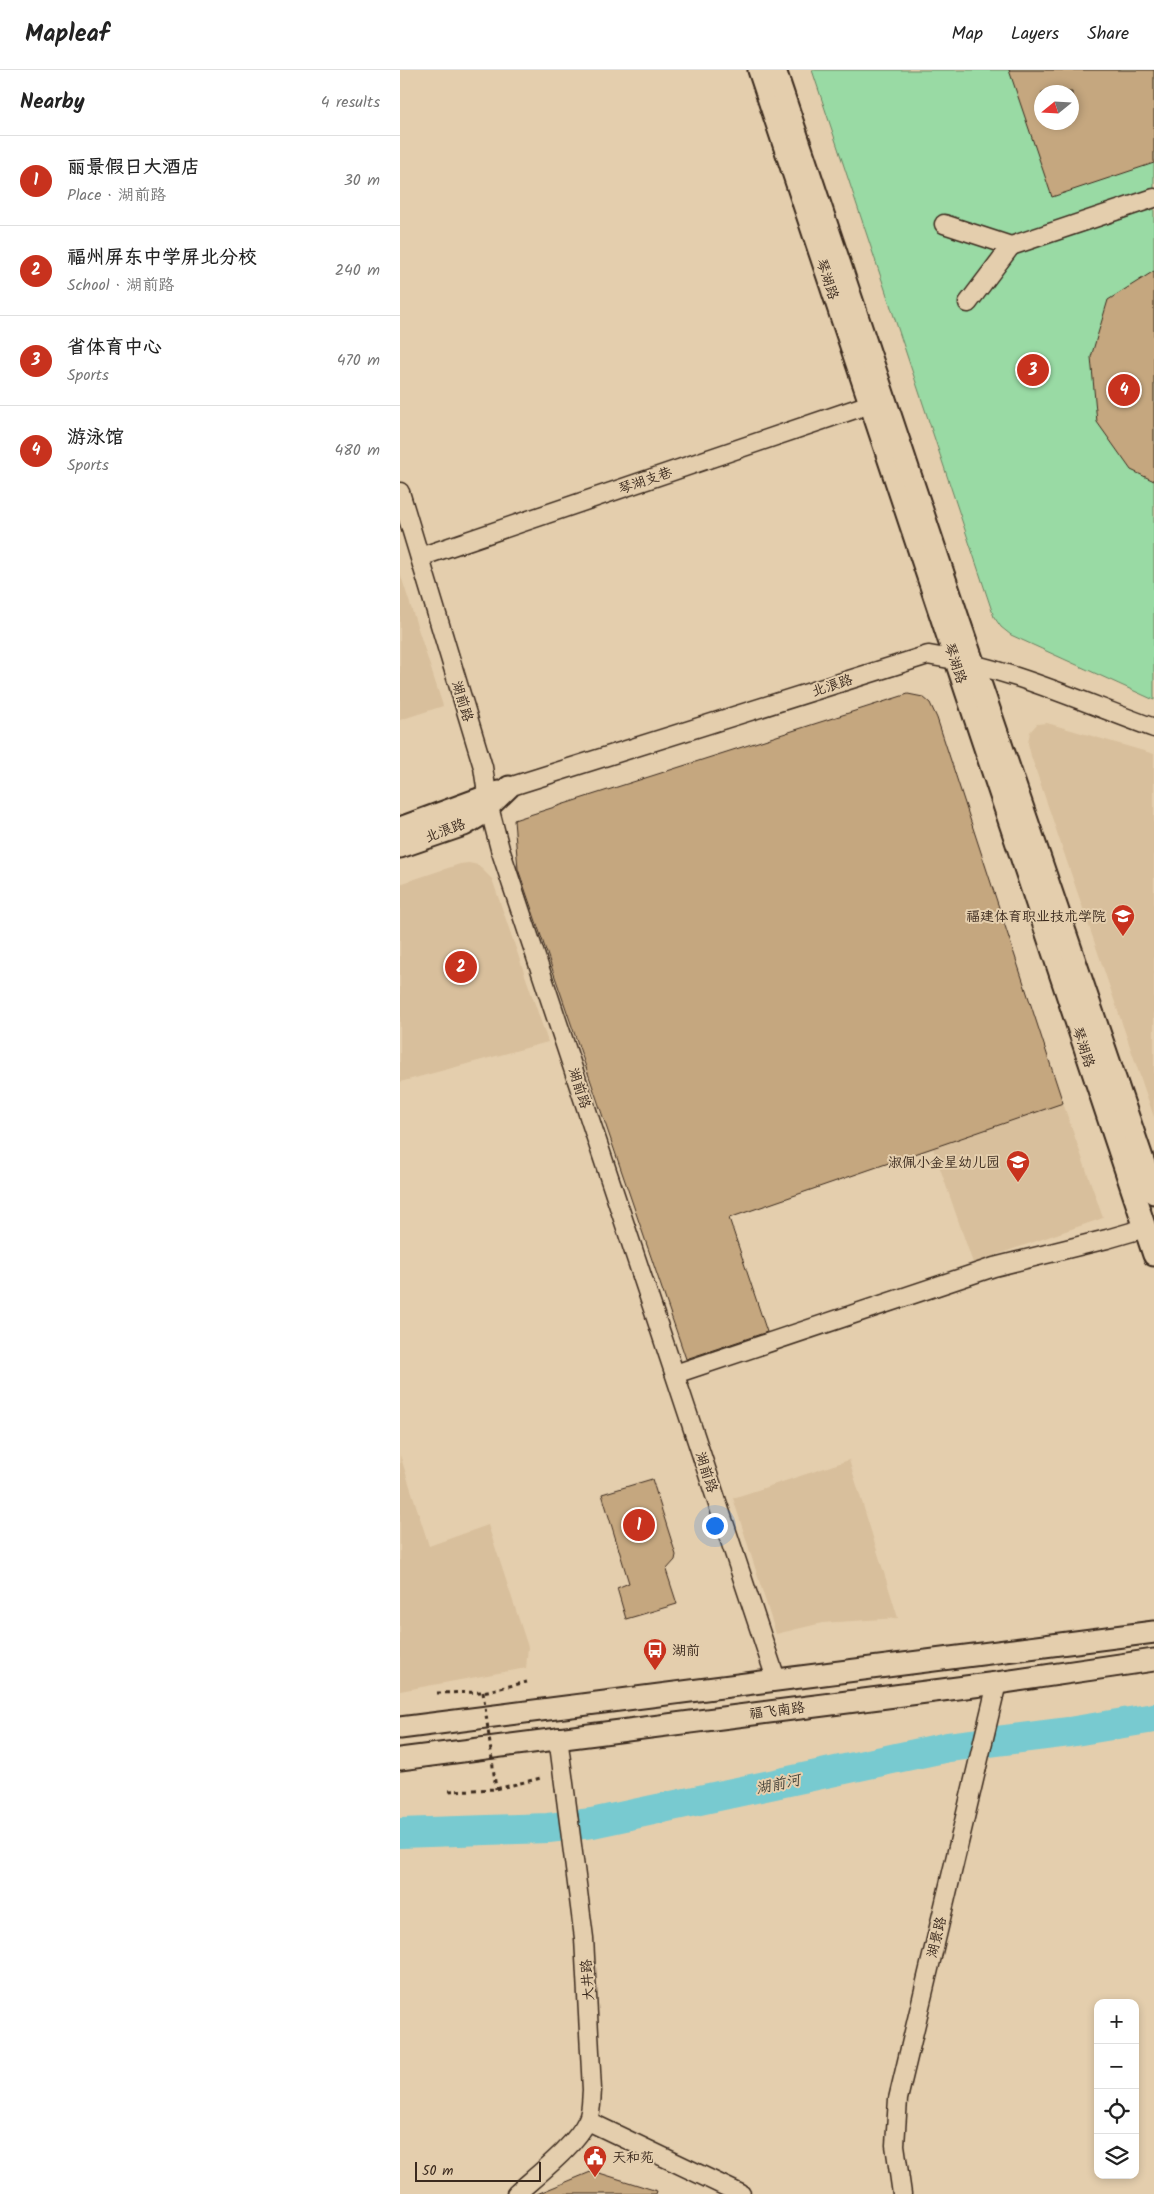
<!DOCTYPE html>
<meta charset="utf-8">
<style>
:root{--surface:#fff;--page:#f2f2f2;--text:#222;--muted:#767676;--line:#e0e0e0;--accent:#c8321e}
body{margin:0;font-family:Kalam,"LXGW WenKai TC",sans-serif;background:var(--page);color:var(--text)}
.controls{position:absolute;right:15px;bottom:15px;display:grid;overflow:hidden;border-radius:10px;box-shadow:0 2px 8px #0003}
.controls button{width:45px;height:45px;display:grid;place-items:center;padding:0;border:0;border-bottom:1px solid var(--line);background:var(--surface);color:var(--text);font:25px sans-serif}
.compass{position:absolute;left:634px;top:15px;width:45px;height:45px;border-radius:50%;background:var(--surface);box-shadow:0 2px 8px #0003;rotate:252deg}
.scale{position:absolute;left:15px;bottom:12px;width:126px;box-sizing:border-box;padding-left:5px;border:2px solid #3b2a1e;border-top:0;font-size:14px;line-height:18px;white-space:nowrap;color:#3b2a1e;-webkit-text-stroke:4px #e4cead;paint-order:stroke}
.you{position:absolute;left:314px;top:1455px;width:18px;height:18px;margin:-12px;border:4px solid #fff;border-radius:50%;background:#1a73e8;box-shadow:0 0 0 8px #1a73e833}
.badge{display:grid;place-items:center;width:32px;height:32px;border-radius:50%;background:var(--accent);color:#fff;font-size:16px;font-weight:700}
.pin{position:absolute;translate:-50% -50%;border:2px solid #fff;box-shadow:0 1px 5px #0006}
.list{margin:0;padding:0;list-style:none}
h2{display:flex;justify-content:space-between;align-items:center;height:65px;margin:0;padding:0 20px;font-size:21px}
h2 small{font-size:16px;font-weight:400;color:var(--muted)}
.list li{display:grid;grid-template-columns:32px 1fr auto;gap:15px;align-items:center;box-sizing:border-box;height:90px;padding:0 20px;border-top:1px solid var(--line)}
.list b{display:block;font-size:19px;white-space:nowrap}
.list p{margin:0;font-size:16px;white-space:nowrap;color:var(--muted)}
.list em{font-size:16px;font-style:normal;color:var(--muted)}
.icon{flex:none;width:28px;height:28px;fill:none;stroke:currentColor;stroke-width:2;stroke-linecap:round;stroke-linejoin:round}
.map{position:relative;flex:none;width:754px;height:2124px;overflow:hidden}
header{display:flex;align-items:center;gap:30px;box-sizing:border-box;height:70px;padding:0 25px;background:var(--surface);border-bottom:1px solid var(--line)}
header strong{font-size:24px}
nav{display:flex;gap:28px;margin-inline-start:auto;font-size:18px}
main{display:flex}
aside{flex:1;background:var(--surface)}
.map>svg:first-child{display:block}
</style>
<header>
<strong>Mapleaf</strong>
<nav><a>Map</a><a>Layers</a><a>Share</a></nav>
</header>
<main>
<aside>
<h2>Nearby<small>4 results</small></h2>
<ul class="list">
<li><span class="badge">1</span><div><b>丽景假日大酒店</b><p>Place · 湖前路</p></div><em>30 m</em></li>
<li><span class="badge">2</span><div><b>福州屏东中学屏北分校</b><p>School · 湖前路</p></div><em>240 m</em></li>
<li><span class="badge">3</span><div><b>省体育中心</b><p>Sports</p></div><em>470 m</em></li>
<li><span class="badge">4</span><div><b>游泳馆</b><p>Sports</p></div><em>480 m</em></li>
</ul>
</aside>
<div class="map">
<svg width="754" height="2124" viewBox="0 0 754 2124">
<rect width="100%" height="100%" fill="#e4cead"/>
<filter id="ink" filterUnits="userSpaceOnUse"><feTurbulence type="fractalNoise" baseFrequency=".02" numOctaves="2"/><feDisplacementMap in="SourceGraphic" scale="10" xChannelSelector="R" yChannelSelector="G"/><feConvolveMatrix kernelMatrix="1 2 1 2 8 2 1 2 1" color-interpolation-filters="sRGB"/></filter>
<g filter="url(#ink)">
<!-- built -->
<g fill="#d8bf9c">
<polygon points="0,503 43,636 0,650"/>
<polygon points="647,653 754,684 754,1047 631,686 628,673 630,662 637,654"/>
<polygon points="69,793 78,795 92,809 148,972 0,1012 0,814 60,794"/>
<polygon points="663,1033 703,1148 573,1193 533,1078"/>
<polygon points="0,1385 29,1476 88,1455 128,1577 126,1598 0,1621"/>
<polygon points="449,1390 498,1548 422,1553 376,1564 333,1428"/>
</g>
<!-- green -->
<path fill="#99daa4" stroke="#6a8261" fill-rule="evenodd" d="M 412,0 L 754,0 L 754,630 L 611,565 L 601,557 L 594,547 ZM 642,22 L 672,22 L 672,52 L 642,52 Z"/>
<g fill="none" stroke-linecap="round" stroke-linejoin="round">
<!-- river -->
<polyline stroke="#78cad0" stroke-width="30" points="0,1763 148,1758 192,1753 548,1677 669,1662 754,1648"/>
</g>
<!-- building -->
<g fill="#c5a77f" stroke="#3b2a1e" fill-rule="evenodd">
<path d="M 609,0 L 754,0 L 754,93 L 652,127 ZM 642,22 L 672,22 L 672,52 L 642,52 Z"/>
<polygon points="754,201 754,411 731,400 697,352 691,287 708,230"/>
<polygon points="508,624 523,627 530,633 537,648 663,1033 329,1148 367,1262 286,1289 118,799 114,750"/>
<polygon points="252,1409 276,1485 275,1490 266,1500 277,1534 226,1549 217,1518 229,1513 202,1424"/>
<polygon points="193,2101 257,2121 256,2124 137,2124"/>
</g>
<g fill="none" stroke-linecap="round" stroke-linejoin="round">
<!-- minor casing -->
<g stroke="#3b2a1e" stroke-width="21">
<g id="minor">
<polyline points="544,154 611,176 754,128"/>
<polyline points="568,233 611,176"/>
<polyline points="0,422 83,697 89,737 100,779 376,1609"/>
<polyline points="20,487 470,334"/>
<path d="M 109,717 L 528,585 C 606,597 680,631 754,658"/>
<polyline points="275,1304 594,1197 707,1169 745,1158"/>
<polyline points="188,2051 341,2124"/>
<path d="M 116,2124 C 137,2105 176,2075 187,2051 C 192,2042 191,2030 192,2020 L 184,1868 L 158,1667"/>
<polyline points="502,2124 495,2075 498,2029 597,1613"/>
</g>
</g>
<!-- major casing -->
<g stroke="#3b2a1e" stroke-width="25">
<g id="major">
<polyline points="359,0 754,1185"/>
<polyline points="375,0 558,548 754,1123"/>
<polyline points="0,758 98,722"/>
<polyline points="0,777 64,755 79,746 109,717"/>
<polyline points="0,1658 754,1562"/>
<polyline points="0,1689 597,1613 754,1590"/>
</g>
</g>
<!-- path -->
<g stroke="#3b2a1e" stroke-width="3" stroke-dasharray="4 4" stroke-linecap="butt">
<polyline points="37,1623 83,1622 127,1612"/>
<polyline points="49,1721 96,1719 141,1708"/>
</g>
<!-- minor -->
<use href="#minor" stroke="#e4cead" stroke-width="18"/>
<!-- major -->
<use href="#major" stroke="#e4cead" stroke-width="21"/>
<!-- path-bridge -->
<polyline stroke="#3b2a1e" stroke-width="3" stroke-dasharray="4 4" stroke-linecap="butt" points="83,1622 96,1719"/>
</g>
</g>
<!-- icons -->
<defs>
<g id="university-pin" transform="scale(1.25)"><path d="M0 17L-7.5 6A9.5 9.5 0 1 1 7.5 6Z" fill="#c8321e" stroke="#e4cead"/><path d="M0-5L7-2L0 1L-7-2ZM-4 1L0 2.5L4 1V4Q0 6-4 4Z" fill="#fff"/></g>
<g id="school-pin" transform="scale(1.25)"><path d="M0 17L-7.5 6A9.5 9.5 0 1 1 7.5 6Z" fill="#c8321e" stroke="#e4cead"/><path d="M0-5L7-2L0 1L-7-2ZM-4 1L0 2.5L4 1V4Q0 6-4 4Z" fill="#fff"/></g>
<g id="bus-pin" transform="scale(1.25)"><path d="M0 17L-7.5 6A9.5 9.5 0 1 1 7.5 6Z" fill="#c8321e" stroke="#e4cead"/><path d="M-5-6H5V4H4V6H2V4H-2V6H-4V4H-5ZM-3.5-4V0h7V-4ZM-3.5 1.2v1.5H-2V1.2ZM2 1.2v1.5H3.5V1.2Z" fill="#fff"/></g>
<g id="civic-pin" transform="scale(1.25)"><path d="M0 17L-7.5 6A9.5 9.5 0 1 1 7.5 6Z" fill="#c8321e" stroke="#e4cead"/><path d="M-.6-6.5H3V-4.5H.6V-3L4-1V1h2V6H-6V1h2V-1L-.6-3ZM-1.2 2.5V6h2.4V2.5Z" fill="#fff"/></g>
</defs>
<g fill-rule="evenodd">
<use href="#university-pin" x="723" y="846"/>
<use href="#school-pin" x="618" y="1092"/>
<use href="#bus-pin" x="255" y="1580"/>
<use href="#civic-pin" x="195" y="2087"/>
</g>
<g text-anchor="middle" stroke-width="4" stroke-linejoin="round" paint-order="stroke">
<!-- street labels -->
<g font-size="14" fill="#3b2a1e" stroke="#e4cead">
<text transform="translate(428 209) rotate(72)" y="5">琴湖路</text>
<text transform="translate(245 410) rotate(-19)" y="5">琴湖支巷</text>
<text transform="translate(556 593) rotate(72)" y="5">琴湖路</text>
<text transform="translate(432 615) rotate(-18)" y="5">北浪路</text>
<text transform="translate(63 631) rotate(73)" y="5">湖前路</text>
<text transform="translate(45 760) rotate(-21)" y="5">北浪路</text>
<text transform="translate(684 977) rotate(72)" y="5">琴湖路</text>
<text transform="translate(180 1018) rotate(72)" y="5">湖前路</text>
<text transform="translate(307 1402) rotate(72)" y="5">湖前路</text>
<text transform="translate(377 1640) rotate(-7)" y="5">福飞南路</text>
<text transform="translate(536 1867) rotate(-76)" y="5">湖景路</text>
<text transform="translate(187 1910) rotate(-94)" y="5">大井路</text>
</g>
<!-- poi labels -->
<g font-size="14" fill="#3b2a1e" stroke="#e4cead" text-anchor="end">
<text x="706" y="851">福建体育职业技术学院</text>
<text x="600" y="1097">淑佩小金星幼儿园</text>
<text x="272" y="1585" text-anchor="start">湖前</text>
<text x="212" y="2092" text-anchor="start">天和苑</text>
</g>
<!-- water labels -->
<g font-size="15" font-style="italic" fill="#444239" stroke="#e4cead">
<text transform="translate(378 1714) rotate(-12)" y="5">湖前河</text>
</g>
</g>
</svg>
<div class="controls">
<button>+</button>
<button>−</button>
<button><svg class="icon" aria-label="locate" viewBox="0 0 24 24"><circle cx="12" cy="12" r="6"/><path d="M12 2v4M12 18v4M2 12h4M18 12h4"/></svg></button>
<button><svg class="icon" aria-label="layers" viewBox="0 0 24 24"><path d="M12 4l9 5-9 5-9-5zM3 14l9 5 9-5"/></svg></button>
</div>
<svg class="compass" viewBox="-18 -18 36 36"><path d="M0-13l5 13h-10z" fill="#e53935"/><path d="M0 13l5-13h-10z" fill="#767676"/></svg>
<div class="scale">50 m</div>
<div class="you"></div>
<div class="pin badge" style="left:239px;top:1455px">1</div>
<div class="pin badge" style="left:61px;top:897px">2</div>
<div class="pin badge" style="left:633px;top:300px">3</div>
<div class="pin badge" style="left:724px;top:320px">4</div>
</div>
</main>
